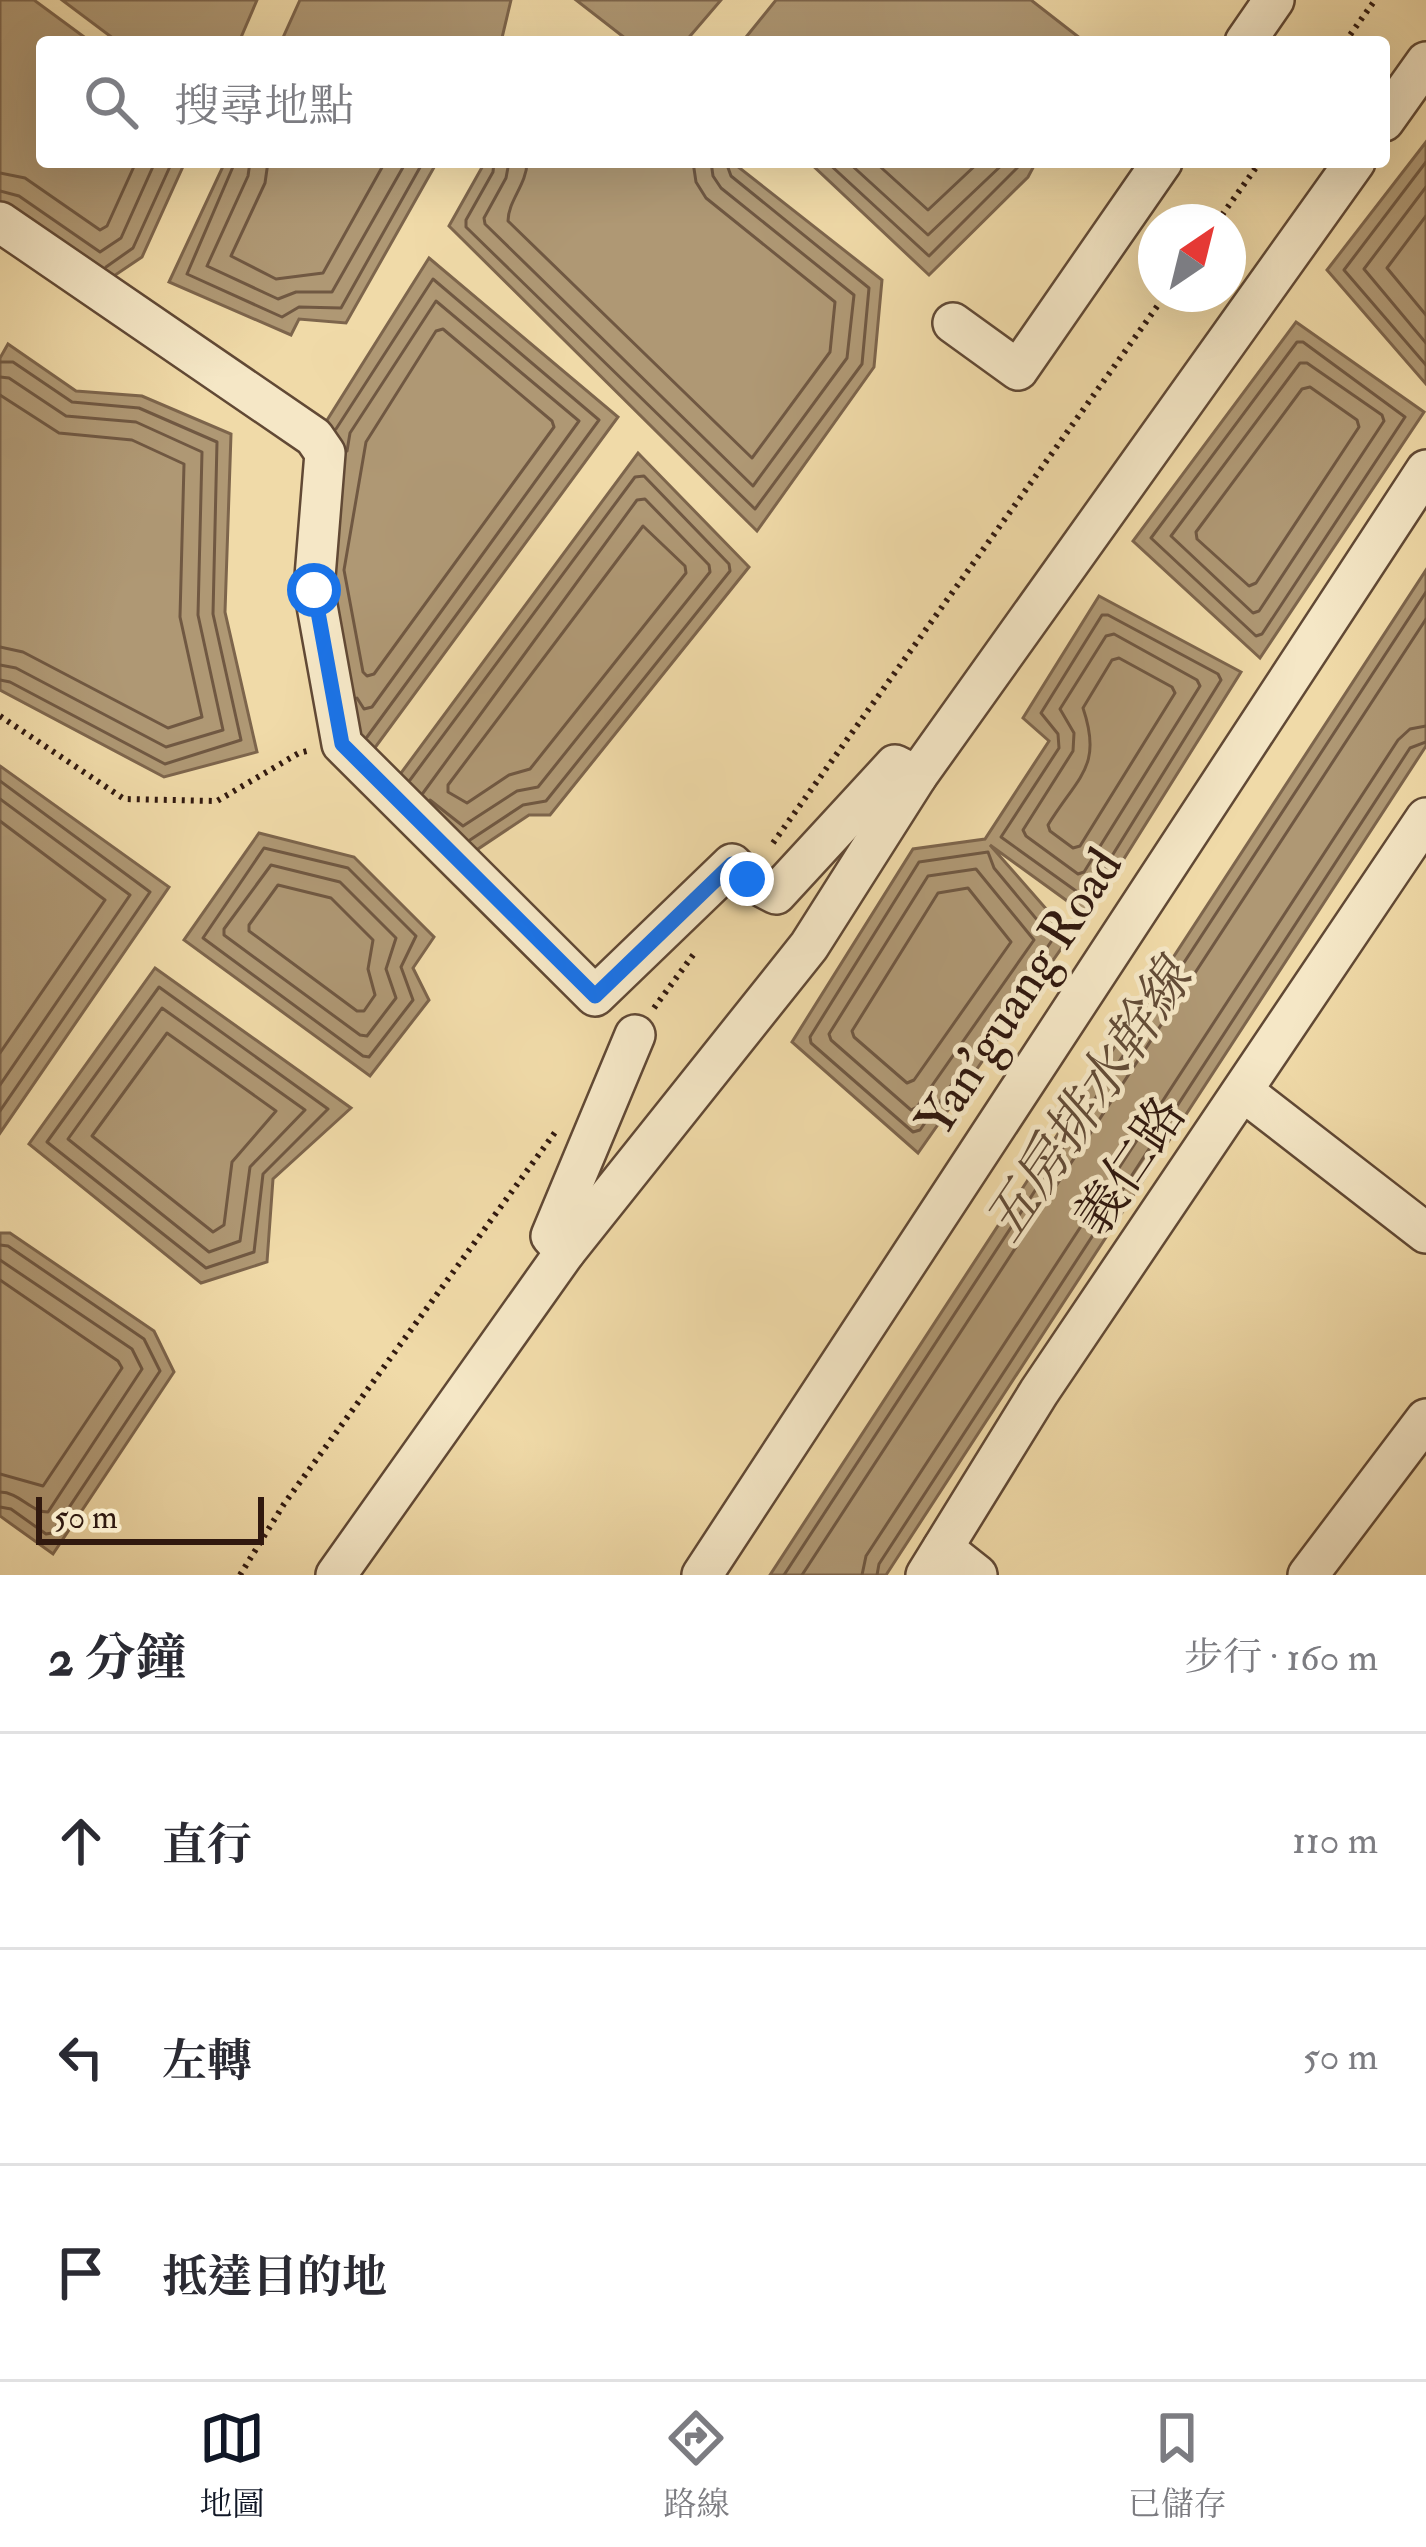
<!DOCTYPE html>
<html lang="zh-TW">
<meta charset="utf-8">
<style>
:root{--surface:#fff;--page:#f7f7f7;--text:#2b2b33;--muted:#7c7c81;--line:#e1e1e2;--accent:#111827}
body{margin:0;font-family:"IM FELL Double Pica","Noto Serif TC",serif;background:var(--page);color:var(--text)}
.compass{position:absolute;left:1138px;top:204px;width:108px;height:108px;border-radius:50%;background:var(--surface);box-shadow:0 12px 48px #0002;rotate:35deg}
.scale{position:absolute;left:36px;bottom:30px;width:228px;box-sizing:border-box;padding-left:12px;border:6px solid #31190f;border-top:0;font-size:33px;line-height:42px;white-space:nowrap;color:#31190f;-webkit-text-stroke:9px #f5e7c6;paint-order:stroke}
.stop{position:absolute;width:36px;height:36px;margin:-27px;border:9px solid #1a73e8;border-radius:50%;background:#fff}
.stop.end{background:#1a73e8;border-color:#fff;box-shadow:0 3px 12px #0008}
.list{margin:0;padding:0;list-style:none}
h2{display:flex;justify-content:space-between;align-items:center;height:156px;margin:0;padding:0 48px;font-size:51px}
h2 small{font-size:39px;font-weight:400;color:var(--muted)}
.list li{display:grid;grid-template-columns:78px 1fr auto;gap:36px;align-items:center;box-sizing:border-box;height:216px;padding:0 48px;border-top:3px solid var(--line)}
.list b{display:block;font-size:45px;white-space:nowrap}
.list em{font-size:39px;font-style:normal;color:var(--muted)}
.icon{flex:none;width:66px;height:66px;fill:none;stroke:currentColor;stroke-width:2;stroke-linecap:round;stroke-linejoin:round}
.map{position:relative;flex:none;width:1426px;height:1575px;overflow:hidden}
.search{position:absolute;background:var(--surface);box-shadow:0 12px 48px #0002;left:36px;right:36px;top:36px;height:132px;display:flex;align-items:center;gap:30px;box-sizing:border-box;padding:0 42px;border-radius:12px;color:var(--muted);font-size:45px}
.sheet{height:804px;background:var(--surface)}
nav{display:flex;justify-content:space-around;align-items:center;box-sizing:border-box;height:168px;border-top:3px solid var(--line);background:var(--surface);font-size:33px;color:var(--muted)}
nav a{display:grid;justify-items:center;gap:6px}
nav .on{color:var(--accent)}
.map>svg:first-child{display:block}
</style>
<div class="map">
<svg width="1426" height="1575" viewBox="0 0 1426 1575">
<rect width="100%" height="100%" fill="#f0daa8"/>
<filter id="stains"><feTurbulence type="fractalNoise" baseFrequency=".00167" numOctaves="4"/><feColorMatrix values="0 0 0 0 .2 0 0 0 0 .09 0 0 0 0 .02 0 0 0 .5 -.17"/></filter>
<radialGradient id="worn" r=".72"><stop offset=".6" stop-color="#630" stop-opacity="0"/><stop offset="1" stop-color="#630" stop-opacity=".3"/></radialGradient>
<!-- water -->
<g fill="#af9874" stroke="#7d654c" stroke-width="3">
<polygon points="0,0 34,0 91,42 42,42 42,162 185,162 142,257 99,286 0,215"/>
<polygon points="62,0 257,0 239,42 118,42"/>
<polygon points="300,0 511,0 501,42 281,42"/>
<polygon points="576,0 721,0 685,42 630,42"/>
<polygon points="776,0 1031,0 1085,42 742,42"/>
<polygon points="1426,142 1426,384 1327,270"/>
<polygon points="225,162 437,162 346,323 299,319 291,335 169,282"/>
<polygon points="485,162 732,162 882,280 874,367 757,531 449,226"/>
<polygon points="809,162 1036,162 1028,177 929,275"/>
<polygon points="429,258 618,417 363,764 320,689 324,425"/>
<polygon points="1296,322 1424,412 1260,658 1133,541"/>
<polygon points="8,344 76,391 142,396 231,434 225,612 257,752 164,777 0,690 0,358"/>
<polygon points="638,453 749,567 550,815 529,815 460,861 384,796"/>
<polygon points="1426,570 1426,746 886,1575 770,1575"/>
<polygon points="1099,596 1241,672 1088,916 990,845 1070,936 918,1153 792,1042 913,849 985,839 1049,741 1023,718"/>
<polygon points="0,766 169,887 0,1133"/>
<polygon points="259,833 354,857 434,937 413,968 429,1000 370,1076 184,940"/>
<polygon points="155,968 351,1108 273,1179 267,1262 201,1283 29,1144"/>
<polygon points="0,1233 10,1233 154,1331 174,1372 53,1554 0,1516"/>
</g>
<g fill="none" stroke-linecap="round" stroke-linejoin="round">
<!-- shore -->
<g stroke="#705842" stroke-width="3">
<polyline points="235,162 187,274 282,317 299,307 341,308 423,162"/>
<polyline points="250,162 248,176 207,266 278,299 296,292 332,292 406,162"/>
<polyline points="268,162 265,183 231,256 276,279 323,273 385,162"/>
<polyline points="494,162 493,172 466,220 466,227 755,509 862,364 869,288 731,176 726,162"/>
<polyline points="509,162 506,178 484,218 485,224 753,486 847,358 854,295 721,188 713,176 711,162"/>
<path d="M 527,162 C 527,184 508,201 508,221 L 752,458 L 830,352 L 835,302 L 706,198 L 696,182 L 693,162"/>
<polyline points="827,162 929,256 1023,162"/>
<polyline points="848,162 928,235 1005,162"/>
<polyline points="875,162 928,210 979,162"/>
<polyline points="1426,162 1344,270 1426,365"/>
<polyline points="0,173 25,178 100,230 107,226 136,162"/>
<polyline points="1426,187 1364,269 1426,343"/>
<polyline points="0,191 19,196 100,252 121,238 155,162"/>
<polyline points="1426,216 1387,268 1426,315"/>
<polyline points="106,267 133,248 172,162"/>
<polygon points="443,329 552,421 554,427 374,674 367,676 363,672 344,570 366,442 436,331"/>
<polygon points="1297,342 1303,342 1405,417 1262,634 1256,636 1151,538"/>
<polyline points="0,362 13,362 72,402 139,408 217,442 213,614 241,740 165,764 10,682 0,680"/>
<polygon points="1300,363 1307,363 1382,415 1384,421 1259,611 1253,613 1171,536"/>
<polyline points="0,377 9,378 66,416 136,422 202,452 198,615 223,730 166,747 16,668 0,665"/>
<polygon points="1310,387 1357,420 1359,427 1256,583 1249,586 1197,539 1196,532 1302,389"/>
<polyline points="0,395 59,433 132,440 184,464 180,617 202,717 168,728 23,652 0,647"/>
<polyline points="336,429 433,279 599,420 367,737"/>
<polyline points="347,451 350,433 436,301 579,421 372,707 364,709 357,698"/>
<polygon points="643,526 685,566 686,573 530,769 509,775 467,803 448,792 448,785"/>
<polygon points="1102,615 1108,615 1218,674 1221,680 1089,893 1083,896 1001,837 1059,748 1058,734 1041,713"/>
<polygon points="1114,634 1197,680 1200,686 1084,872 1078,874 1026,836 1023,830 1073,751 1074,733 1060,709 1106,636"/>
<path d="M 1119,658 L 1172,687 L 1175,693 L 1080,846 L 1073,848 L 1050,831 L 1048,825 C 1078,776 1103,767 1083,708 L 1112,660 Z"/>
<polyline points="410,780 635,477 644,476 729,564 730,571 546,801 523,805 470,840"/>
<polyline points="0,781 150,892 0,1111"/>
<polyline points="423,793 637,500 645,499 709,565 710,572 538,787 517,791 463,826 430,800"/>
<polyline points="0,799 130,895 0,1085"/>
<polyline points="0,821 105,900 0,1053"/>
<polygon points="264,848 348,868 416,936 401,967 413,1000 369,1057 363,1056 203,938"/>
<polygon points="988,852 994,868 1053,939 920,1130 913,1132 811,1043 810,1037 919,862"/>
<polygon points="271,865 340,882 396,938 386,969 396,998 367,1036 360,1035 224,935 224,929"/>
<polygon points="976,869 1034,940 917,1107 911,1110 831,1040 829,1034 928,876"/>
<polygon points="278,885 331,898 373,940 368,969 375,995 364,1011 357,1011 249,931 249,925"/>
<polygon points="968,888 1011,942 914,1080 907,1083 854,1037 852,1031 938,893"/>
<polygon points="159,987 328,1109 263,1174 254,1252 206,1268 47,1142"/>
<polygon points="162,1008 305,1110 250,1167 240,1241 209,1252 68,1139"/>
<polygon points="167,1033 276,1111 232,1162 224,1225 213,1232 92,1136"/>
<polyline points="0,1245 8,1246 144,1339 160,1371 52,1533 46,1534 11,1509 0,1507"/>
<path d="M 0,1260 L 132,1349 L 142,1369 L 48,1512 C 31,1512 19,1492 0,1492"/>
<polyline points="0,1280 118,1361 122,1368 43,1486 0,1474"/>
<polyline points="784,1575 1426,592"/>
<polyline points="802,1575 1426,619"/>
<polyline points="862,1575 866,1556 1398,740 1410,729 1426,726"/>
<polyline points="877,1575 879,1564 1410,748 1426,742"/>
</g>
<!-- minor casing -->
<g stroke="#614935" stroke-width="44">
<g id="minor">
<polyline points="1245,42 1274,0"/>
<polyline points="1384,121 1426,62"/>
<polyline points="0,222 314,437 325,453 314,589 342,744 595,996 732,864 747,879 776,894 895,765 917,776"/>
<polyline points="953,323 1018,370 1162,162"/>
<polyline points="1244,1092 1426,1233"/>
<polyline points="565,1252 551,1236 635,1035"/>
<polyline points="943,1548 977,1575"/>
<polyline points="336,1575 565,1252 809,946 917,776 1355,162"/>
<polyline points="702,1575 1426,470"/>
<polyline points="926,1575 1039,1392 1426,818"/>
<polyline points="1308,1575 1426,1419"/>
</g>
</g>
<!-- path -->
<g stroke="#31190f" stroke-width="6" stroke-dasharray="3 6" stroke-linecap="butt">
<polyline points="1345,42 1375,0"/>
<polyline points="1217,222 1260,162"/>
<polyline points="0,716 124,799 217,801 299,753 311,750"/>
<polyline points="773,843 1166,294"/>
<polyline points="654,1008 696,951"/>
<polyline points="240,1575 284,1504 556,1131"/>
</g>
<!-- minor -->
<use href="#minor" stroke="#f5e7c6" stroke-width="39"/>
</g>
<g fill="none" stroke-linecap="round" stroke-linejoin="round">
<!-- route -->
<polyline stroke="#1a73e8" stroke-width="15" points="314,590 342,744 595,996 732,864 747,879"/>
</g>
<g text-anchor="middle" stroke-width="10" stroke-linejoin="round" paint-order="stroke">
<!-- street labels -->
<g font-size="51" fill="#31190f" stroke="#f5e7c6">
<text transform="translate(1018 992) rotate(-57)" y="18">Yan'guang Road</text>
<text transform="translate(1129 1165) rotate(-56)" y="18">義仁路</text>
</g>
<!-- water labels -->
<g font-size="54" font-style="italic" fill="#634c37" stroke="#f5e7c6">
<text transform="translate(1087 1100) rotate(-56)" y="19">五房排水幹線</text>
</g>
</g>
<rect width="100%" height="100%" filter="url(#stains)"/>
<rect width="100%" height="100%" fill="url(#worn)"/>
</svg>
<svg class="compass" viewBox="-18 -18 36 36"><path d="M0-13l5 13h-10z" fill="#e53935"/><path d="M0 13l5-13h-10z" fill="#7c7c81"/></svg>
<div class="scale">50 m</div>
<div class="stop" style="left:314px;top:590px"></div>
<div class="stop end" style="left:747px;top:879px"></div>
<div class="search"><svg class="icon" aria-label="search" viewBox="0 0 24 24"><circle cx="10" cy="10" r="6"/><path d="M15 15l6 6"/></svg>搜尋地點</div>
</div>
<section class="sheet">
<h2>2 分鐘<small>步行 · 160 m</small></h2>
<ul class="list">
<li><svg class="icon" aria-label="ahead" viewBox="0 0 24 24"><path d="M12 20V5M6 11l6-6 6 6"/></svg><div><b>直行</b></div><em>110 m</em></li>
<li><svg class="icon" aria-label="left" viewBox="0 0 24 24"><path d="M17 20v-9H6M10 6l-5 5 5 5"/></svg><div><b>左轉</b></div><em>50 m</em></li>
<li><svg class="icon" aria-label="arrive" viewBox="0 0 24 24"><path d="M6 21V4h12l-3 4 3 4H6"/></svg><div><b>抵達目的地</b></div></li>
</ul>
</section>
<nav>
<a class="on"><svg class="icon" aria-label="map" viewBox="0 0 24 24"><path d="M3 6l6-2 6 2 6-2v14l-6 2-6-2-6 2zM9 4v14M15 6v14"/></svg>地圖</a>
<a><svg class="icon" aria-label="directions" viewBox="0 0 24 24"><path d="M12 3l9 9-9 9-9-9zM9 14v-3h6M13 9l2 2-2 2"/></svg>路線</a>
<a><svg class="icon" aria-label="saved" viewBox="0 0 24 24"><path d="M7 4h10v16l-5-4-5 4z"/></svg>已儲存</a>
</nav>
